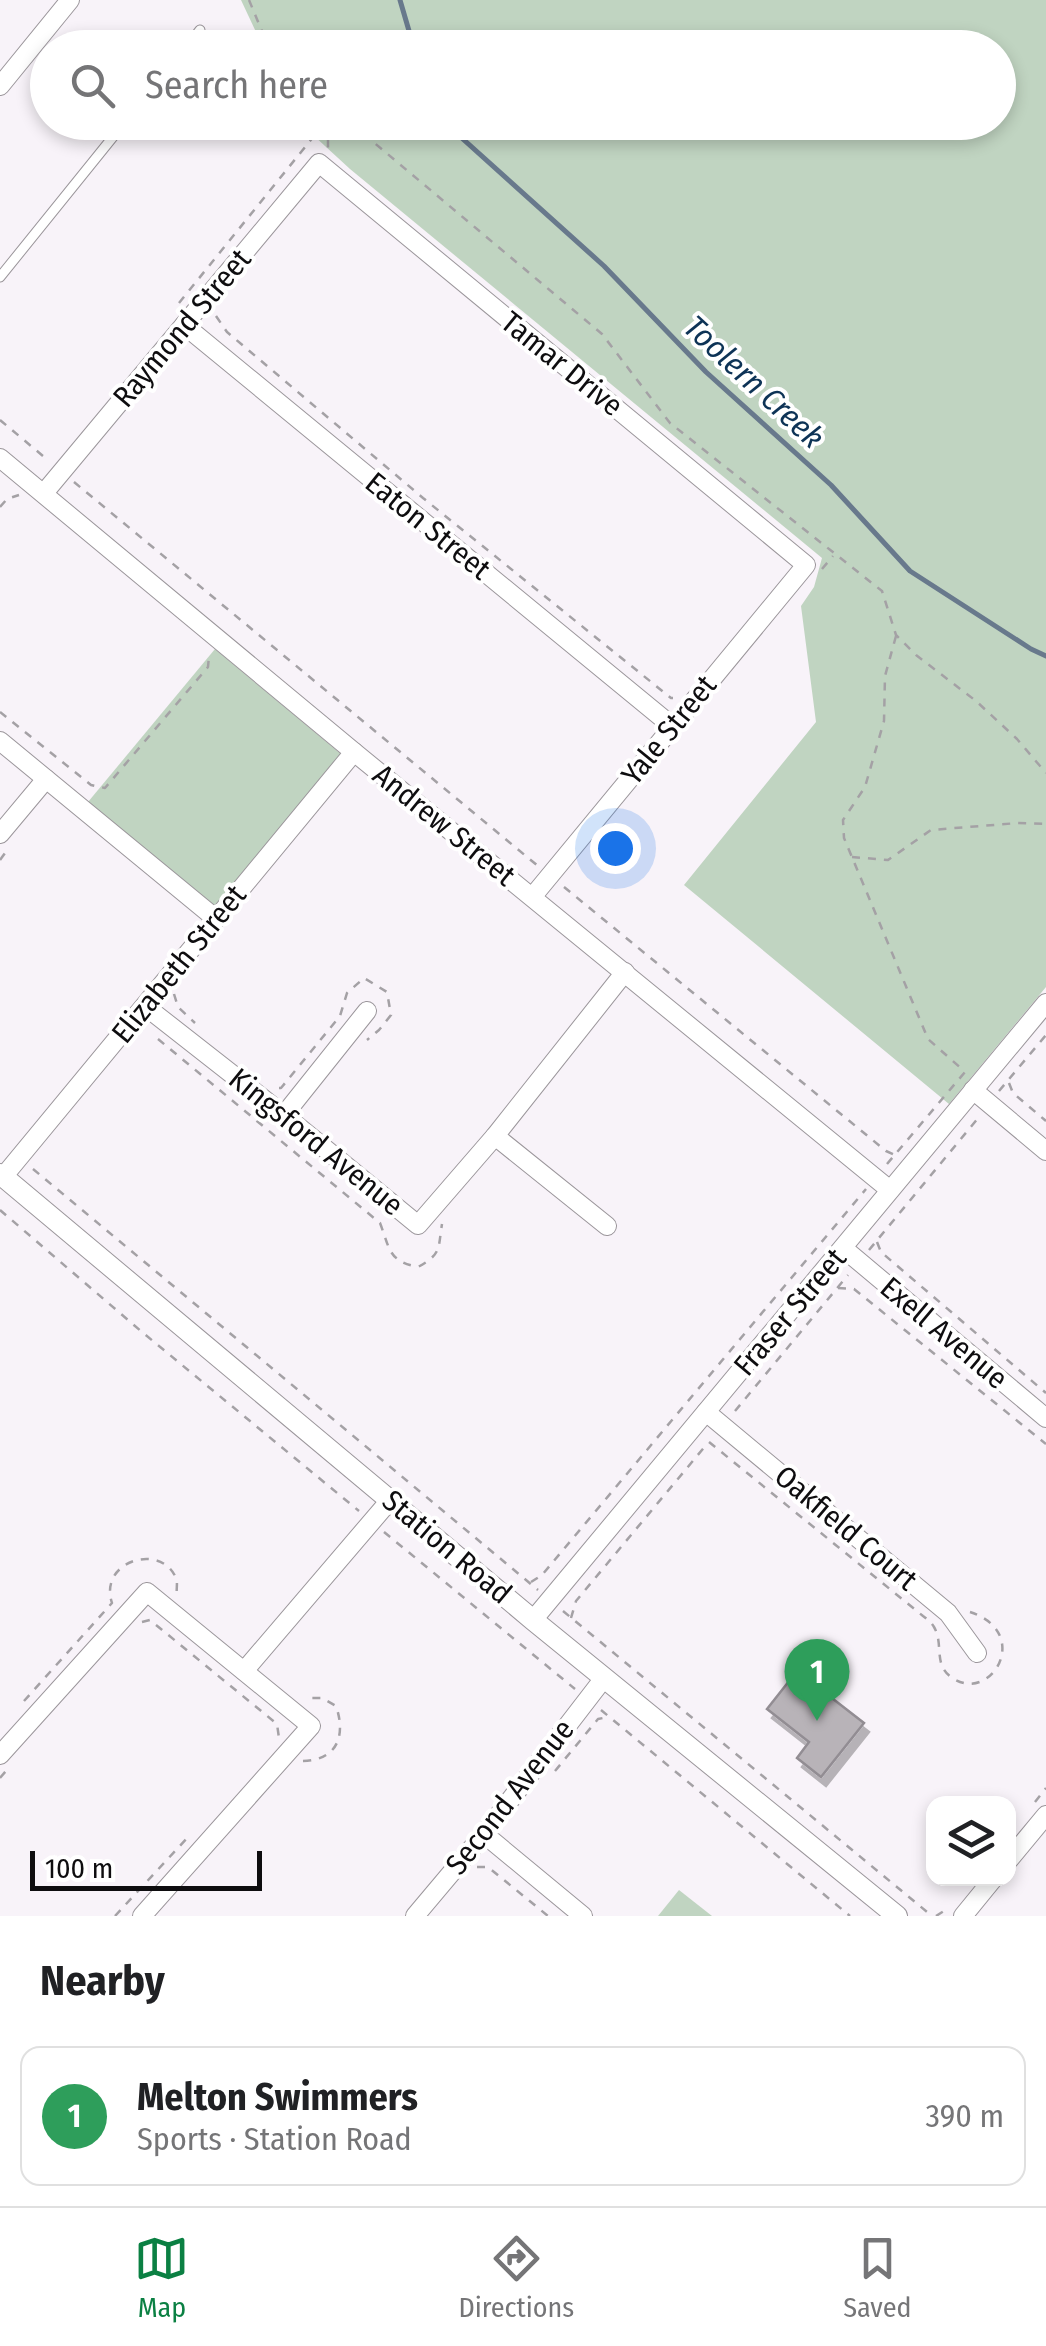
<!DOCTYPE html>
<meta charset="utf-8">
<style>
:root{--surface:#fff;--page:#f2f2f2;--text:#202124;--muted:#757577;--line:#e0e0e0;--accent:#0b8043}
body{margin:0;font-family:"Fira Sans Condensed",sans-serif;background:var(--page);color:var(--text)}
.controls{position:absolute;right:30px;bottom:30px;display:grid;overflow:hidden;border-radius:20px;box-shadow:0 5px 15px #0003}
.controls button{width:90px;height:90px;display:grid;place-items:center;padding:0;border:0;border-bottom:2px solid var(--line);background:var(--surface);color:var(--text);font:50px sans-serif}
.scale{position:absolute;left:30px;bottom:25px;width:232px;box-sizing:border-box;padding-left:10px;border:5px solid #0e0d0f;border-top:0;font-size:28px;line-height:35px;white-space:nowrap;color:#0e0d0f;-webkit-text-stroke:8px #fff;paint-order:stroke}
.you{position:absolute;left:615px;top:848px;width:35px;height:35px;margin:-25px;border:8px solid #fff;border-radius:50%;background:#1a73e8;box-shadow:0 0 0 15px #1a73e833}
.badge{display:grid;place-items:center;width:65px;height:65px;border-radius:50%;background:var(--accent);color:#fff;font-size:32px;font-weight:700}
.pin{position:absolute;translate:-50% -82px;filter:drop-shadow(0 2px 5px #0008)}
.pin::after{content:'';position:absolute;top:52px;width:35px;height:30px;background:inherit;clip-path:polygon(0 0,100% 0,50% 100%)}
.list{margin:0;padding:0;list-style:none}
h2{display:flex;justify-content:space-between;align-items:center;height:130px;margin:0;padding:0 40px;font-size:42px}
h2 small{font-size:32px;font-weight:400;color:var(--muted)}
.list li{display:grid;grid-template-columns:65px 1fr auto;gap:30px;align-items:center;box-sizing:border-box;height:140px;margin:0 20px 20px;padding:0 20px;border:2px solid var(--line);border-radius:20px}
.list b{display:block;font-size:38px;white-space:nowrap}
.list p{margin:0;font-size:32px;white-space:nowrap;color:var(--muted)}
.list em{font-size:32px;font-style:normal;color:var(--muted)}
.icon{flex:none;width:55px;height:55px;fill:none;stroke:currentColor;stroke-width:2;stroke-linecap:round;stroke-linejoin:round}
.map{position:relative;flex:none;width:1046px;height:1916px;overflow:hidden}
.search{position:absolute;background:var(--surface);box-shadow:0 5px 15px #0003;left:30px;right:30px;top:30px;height:110px;display:flex;align-items:center;gap:25px;box-sizing:border-box;padding:0 35px;border-radius:55px;color:var(--muted);font-size:38px}
.sheet{height:290px;background:var(--surface)}
nav{display:flex;justify-content:space-around;align-items:center;box-sizing:border-box;height:140px;border-top:2px solid var(--line);background:var(--surface);font-size:28px;color:var(--muted)}
nav a{display:grid;justify-items:center;gap:5px}
nav .on{color:var(--accent)}
.map>svg:first-child{display:block}
</style>
<div class="map">
<svg width="1046" height="1916" viewBox="0 0 1046 1916">
<defs>
<filter id="shadow"><feDropShadow dx="5" dy="9" stdDeviation="0" flood-color="#0004"/></filter>
</defs>
<rect width="100%" height="100%" fill="#f8f3f9"/>
<!-- green -->
<g fill="#c0d4c1">
<polygon points="241,0 1046,0 1046,987 949,1104 684,885 816,722 801,606 814,587 822,558 350,169 300,123 998,122 998,48 263,47"/>
<polygon points="215,649 341,754 214,907 88,802"/>
<polygon points="679,1890 712,1916 658,1916"/>
</g>
<g fill="none" stroke-linecap="round" stroke-linejoin="round">
<!-- stream -->
<g stroke="#68798c" stroke-width="5">
<polyline points="400,0 414,48"/>
<polyline points="444,122 604,266 706,372 831,485 910,571 1031,649 1046,656"/>
</g>
</g>
<!-- building -->
<polygon fill="#b8b3b8" stroke="#928d93" stroke-width="2.5" filter="url(#shadow)" points="797,1671 864,1723 821,1777 797,1758 809,1742 767,1709"/>
<g fill="none" stroke-linecap="round" stroke-linejoin="round">
<!-- service casing -->
<g stroke="#9b969b" stroke-width="11">
<g id="service">
<polyline points="186,48 200,30"/>
<polyline points="0,277 125,122"/>
</g>
</g>
<!-- minor casing -->
<g stroke="#9b969b" stroke-width="20">
<g id="minor">
<polyline points="0,86 70,0"/>
<polyline points="184,325 672,726"/>
<polyline points="0,458 354,752 890,1190"/>
<polyline points="44,493 319,163 806,565 533,896"/>
<polyline points="0,741 215,918"/>
<polyline points="0,834 46,779"/>
<polyline points="145,1006 284,1115 418,1225 495,1136 625,972"/>
<polyline points="973,1090 1046,1151"/>
<polyline points="284,1115 367,1011"/>
<polyline points="495,1136 607,1226"/>
<polyline points="3,1177 354,752"/>
<polyline points="843,1248 1046,1418"/>
<polyline points="706,1412 948,1613 977,1653"/>
<polyline points="533,1620 1046,1003"/>
<polyline points="244,1671 391,1499"/>
<polyline points="0,1755 147,1592 311,1726 142,1916"/>
<polyline points="484,1834 583,1916"/>
<polyline points="1008,1861 1046,1815"/>
<polyline points="415,1916 484,1834 604,1678"/>
<polyline points="963,1916 994,1878"/>
</g>
</g>
<!-- tertiary casing -->
<g stroke="#9b969b" stroke-width="22">
<polyline id="tertiary" points="0,1174 533,1620 897,1916"/>
</g>
<!-- path -->
<g stroke="#a4a1a5" stroke-width="2.5" stroke-dasharray="8 8" stroke-linecap="butt">
<polyline points="249,0 269,48"/>
<polyline points="320,122 321,124 353,125 602,334 670,423 882,591 896,635 916,655 976,701 1017,739 1046,773"/>
<polyline points="322,125 328,137 328,151"/>
<polyline points="179,303 314,136 316,122"/>
<polyline points="216,316 227,332 423,498 671,698 673,698"/>
<polyline points="0,420 49,461"/>
<polyline points="74,482 538,866"/>
<polyline points="0,507 7,499 19,495"/>
<polyline points="822,569 833,556"/>
<polyline points="896,636 885,676 884,721 865,787 843,820 844,838 928,1039 963,1070"/>
<polyline points="0,712 91,785 105,788 208,667 209,656"/>
<polyline points="852,857 888,860 931,830 1018,823 1046,824"/>
<polyline points="0,860 8,849"/>
<polyline points="564,887 886,1151 895,1155"/>
<polyline points="174,994 178,1007 195,1023"/>
<path d="M 158,1039 L 380,1223 C 390,1249 388,1261 418,1267 C 442,1254 438,1248 442,1224"/>
<polyline points="1009,1083 1013,1093 1046,1121"/>
<polyline points="279,1088 281,1088 340,1016 347,993 364,978 387,992 391,1015 379,1030 367,1040"/>
<polyline points="999,1091 1046,1035"/>
<polyline points="887,1164 965,1072"/>
<polyline points="33,1169 538,1590"/>
<polyline points="0,1210 142,1332 359,1511"/>
<polyline points="877,1242 881,1252 1046,1393"/>
<polyline points="869,1250 979,1117"/>
<polyline points="838,1288 854,1289 1046,1444"/>
<polyline points="735,1411 848,1275"/>
<path d="M 709,1442 L 923,1616 C 927,1619 931,1622 934,1627 C 944,1644 933,1664 951,1677 C 990,1706 1034,1633 970,1612"/>
<polyline points="384,1532 575,1689"/>
<polyline points="531,1582 542,1575 866,1189"/>
<polyline points="563,1611 932,1916"/>
<polyline points="571,1618 576,1601 707,1444"/>
<polyline points="142,1622 150,1620 277,1724 279,1738"/>
<path d="M 24,1701 L 112,1603 C 98,1561 161,1542 176,1578 C 178,1583 176,1589 177,1594"/>
<polyline points="601,1710 850,1916"/>
<path d="M 303,1761 C 338,1760 346,1735 336,1706 L 322,1698 L 305,1698"/>
<polyline points="555,1771 598,1719 608,1717"/>
<polyline points="0,1778 6,1771"/>
<polyline points="1035,1802 1046,1788"/>
<polyline points="477,1867 488,1867 548,1916"/>
<polyline points="115,1916 189,1836"/>
<polyline points="936,1916 947,1909"/>
</g>
<!-- service -->
<use href="#service" stroke="#fff" stroke-width="9"/>
<!-- minor -->
<use href="#minor" stroke="#fff" stroke-width="18"/>
<!-- tertiary -->
<use href="#tertiary" stroke="#fff" stroke-width="20"/>
</g>
<g text-anchor="middle" stroke-width="8" stroke-linejoin="round" paint-order="stroke">
<!-- street labels -->
<g font-size="30" fill="#0e0d0f" stroke="#fff">
<text transform="translate(182 328) rotate(-50)" y="10">Raymond Street</text>
<text transform="translate(562 364) rotate(39)" y="10">Tamar Drive</text>
<text transform="translate(428 526) rotate(39)" y="10">Eaton Street</text>
<text transform="translate(669 730) rotate(-51)" y="10">Yale Street</text>
<text transform="translate(444 825) rotate(39)" y="10">Andrew Street</text>
<text transform="translate(179 964) rotate(-51)" y="10">Elizabeth Street</text>
<text transform="translate(316 1142) rotate(39)" y="10">Kingsford Avenue</text>
<text transform="translate(790 1312) rotate(-50)" y="10">Fraser Street</text>
<text transform="translate(944 1333) rotate(40)" y="10">Exell Avenue</text>
<text transform="translate(846 1528) rotate(40)" y="10">Oakfield Court</text>
<text transform="translate(447 1547) rotate(40)" y="10">Station Road</text>
<text transform="translate(510 1797) rotate(-52)" y="10">Second Avenue</text>
</g>
<!-- water labels -->
<g font-size="32" font-style="italic" fill="#0d3356" stroke="#fff">
<text transform="translate(754 382) rotate(43)" y="11">Toolern Creek</text>
</g>
</g>
</svg>
<div class="controls">
<button><svg class="icon" aria-label="layers" viewBox="0 0 24 24"><path d="M12 4l9 5-9 5-9-5zM3 14l9 5 9-5"/></svg></button>
</div>
<div class="scale">100 m</div>
<div class="you"></div>
<div class="pin badge" style="left:817px;top:1721px;background:#2e9e5b">1</div>
<div class="search"><svg class="icon" aria-label="search" viewBox="0 0 24 24"><circle cx="10" cy="10" r="6"/><path d="M15 15l6 6"/></svg>Search here</div>
</div>
<section class="sheet">
<h2>Nearby<small></small></h2>
<ul class="list">
<li><span class="badge" style="background:#2e9e5b">1</span><div><b>Melton Swimmers</b><p>Sports · Station Road</p></div><em>390 m</em></li>
</ul>
</section>
<nav>
<a class="on"><svg class="icon" aria-label="map" viewBox="0 0 24 24"><path d="M3 6l6-2 6 2 6-2v14l-6 2-6-2-6 2zM9 4v14M15 6v14"/></svg>Map</a>
<a><svg class="icon" aria-label="directions" viewBox="0 0 24 24"><path d="M12 3l9 9-9 9-9-9zM9 14v-3h6M13 9l2 2-2 2"/></svg>Directions</a>
<a><svg class="icon" aria-label="saved" viewBox="0 0 24 24"><path d="M7 4h10v16l-5-4-5 4z"/></svg>Saved</a>
</nav>
